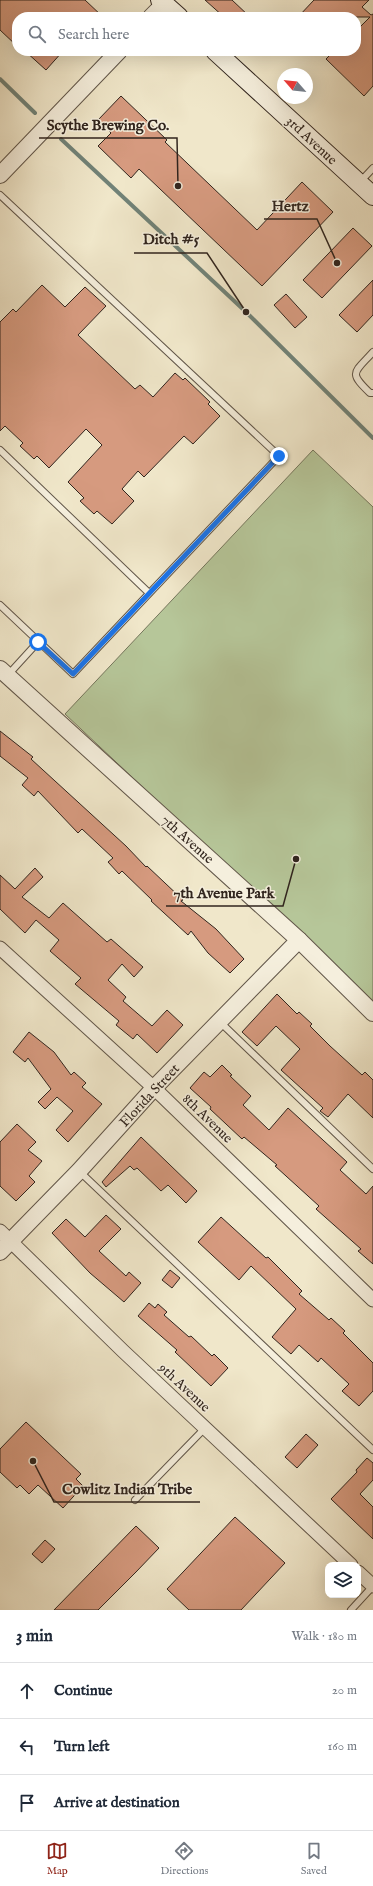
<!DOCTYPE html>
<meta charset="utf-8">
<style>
:root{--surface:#fff;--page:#f2f2f3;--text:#1f2937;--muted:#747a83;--line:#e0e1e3;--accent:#8f2418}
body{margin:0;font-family:"IM FELL English",serif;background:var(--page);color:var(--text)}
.controls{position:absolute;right:12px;bottom:12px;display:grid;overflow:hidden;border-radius:8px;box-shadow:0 4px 16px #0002}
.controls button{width:36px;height:36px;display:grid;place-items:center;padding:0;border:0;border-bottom:1px solid var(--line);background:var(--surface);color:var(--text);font:20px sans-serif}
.compass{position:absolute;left:277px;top:68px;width:36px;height:36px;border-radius:50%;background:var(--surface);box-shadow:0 4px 16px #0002;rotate:298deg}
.stop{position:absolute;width:12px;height:12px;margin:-9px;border:3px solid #1a73e8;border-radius:50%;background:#fff}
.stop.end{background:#1a73e8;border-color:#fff;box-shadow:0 1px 4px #0008}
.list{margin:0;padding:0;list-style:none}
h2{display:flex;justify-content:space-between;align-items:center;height:52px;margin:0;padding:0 16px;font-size:17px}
h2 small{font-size:13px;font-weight:400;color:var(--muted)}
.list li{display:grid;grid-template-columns:26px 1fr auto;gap:12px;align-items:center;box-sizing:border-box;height:56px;padding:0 16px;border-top:1px solid var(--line)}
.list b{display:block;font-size:15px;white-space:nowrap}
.list em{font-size:13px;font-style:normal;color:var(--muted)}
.icon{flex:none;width:22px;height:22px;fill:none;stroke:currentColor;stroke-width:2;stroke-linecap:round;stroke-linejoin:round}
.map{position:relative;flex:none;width:373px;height:1610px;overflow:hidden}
.search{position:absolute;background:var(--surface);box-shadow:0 4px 16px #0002;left:12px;right:12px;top:12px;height:44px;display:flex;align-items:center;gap:10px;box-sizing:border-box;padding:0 14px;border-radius:16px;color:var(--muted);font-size:15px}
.sheet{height:220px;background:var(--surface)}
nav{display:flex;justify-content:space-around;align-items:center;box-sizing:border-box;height:56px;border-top:1px solid var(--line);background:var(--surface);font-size:11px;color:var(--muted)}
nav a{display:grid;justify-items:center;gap:2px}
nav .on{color:var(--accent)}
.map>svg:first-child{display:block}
</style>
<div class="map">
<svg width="373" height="1610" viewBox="0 0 373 1610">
<rect width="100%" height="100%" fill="#f0e7ca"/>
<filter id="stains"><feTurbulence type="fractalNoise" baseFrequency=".005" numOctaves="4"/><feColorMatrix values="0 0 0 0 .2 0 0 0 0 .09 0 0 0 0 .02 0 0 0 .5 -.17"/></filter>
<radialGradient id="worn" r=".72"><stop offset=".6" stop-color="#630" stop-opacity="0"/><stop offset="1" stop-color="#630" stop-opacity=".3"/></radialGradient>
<!-- green -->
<polygon fill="#b6c699" stroke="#74765c" points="313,450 373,507 373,1004 65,714"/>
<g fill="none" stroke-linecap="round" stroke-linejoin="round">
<!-- stream -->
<g stroke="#718277" stroke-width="4">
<polyline points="0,79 35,113"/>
<polyline points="61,139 246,312 373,438"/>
</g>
</g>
<!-- building -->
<g fill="#d69a7f" stroke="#31251e">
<polygon points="0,0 85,0 103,17 17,17 17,46 0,30"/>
<polygon points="205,0 232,0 250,17 224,17"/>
<polygon points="314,0 369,0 362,7 371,15 373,14 373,86 364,96 326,59 334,51 356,51 356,31 370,17 298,17"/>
<polygon points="25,51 63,51 46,70"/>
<polygon points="121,96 167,140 165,142 257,230 302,182 333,212 262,286 139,169 131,178 98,146 111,133 98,120"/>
<polygon points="353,228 372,246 322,298 303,280"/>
<polygon points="373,280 373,315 357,332 339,315"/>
<polygon points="42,285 65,307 85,287 106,306 78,335 135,389 140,385 153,397 175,373 183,380 185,378 210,402 208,404 220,416 193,444 184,436 144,477 138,471 122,489 134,501 112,524 97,511 94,514 80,501 84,498 68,482 102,445 86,429 49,468 37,456 34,459 20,446 23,443 5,426 0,431 0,322 13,309 16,312"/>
<polygon points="286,294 307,317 295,328 274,305"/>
<polygon points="0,731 33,757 31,759 126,846 146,867 147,866 183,900 181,901 216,929 244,959 230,973 208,953 191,931 188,935 151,901 152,900 122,871 119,874 108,862 113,858 82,829 78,833 38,791 34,796 22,785 28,778 0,756"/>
<polygon points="35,868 43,877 22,897 49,918 63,903 107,942 111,939 143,967 134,977 122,964 108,980 126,997 123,1001 152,1026 167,1010 183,1025 157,1053 137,1034 133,1039 116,1025 119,1021 75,984 81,978 50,951 59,940 36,920 25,933 0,909 0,875 15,889"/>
<polygon points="277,994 297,1014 299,1012 312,1024 310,1026 330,1046 362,1075 365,1072 373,1080 373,1118 348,1094 328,1117 320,1111 323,1108 281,1070 300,1049 276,1026 257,1046 242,1032"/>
<polygon points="29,1032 54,1052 71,1075 74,1072 86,1083 82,1087 102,1104 68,1142 56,1130 73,1111 57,1097 45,1109 38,1102 51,1089 28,1058 25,1062 13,1052"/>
<polygon points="222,1065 232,1075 230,1076 251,1096 243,1105 269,1130 288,1108 347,1162 340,1170 366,1194 373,1186 373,1264 358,1251 361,1249 316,1209 319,1206 275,1166 277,1165 244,1137 242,1139 210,1109 211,1107 190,1088 204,1072 210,1077"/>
<polygon points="17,1124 36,1142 28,1150 42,1161 29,1176 35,1182 16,1201 0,1186 0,1142"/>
<polygon points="141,1137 197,1191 186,1203 168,1185 161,1191 137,1168 134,1170 130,1166 106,1187 102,1182"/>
<polygon points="106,1215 121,1229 99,1251 126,1276 129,1272 141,1283 124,1302 90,1273 52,1233 66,1219 85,1237"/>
<polygon points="221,1217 266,1258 268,1257 302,1291 299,1294 329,1320 331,1318 345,1331 343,1333 373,1363 373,1391 359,1406 342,1391 349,1384 321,1358 318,1362 299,1345 291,1354 272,1337 296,1309 251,1266 239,1280 198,1242"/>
<polygon points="170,1270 180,1278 172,1288 162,1280"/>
<polygon points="149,1303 155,1308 158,1304 167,1312 164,1315 189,1337 191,1336 212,1356 214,1354 228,1368 211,1386 175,1352 177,1350 138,1316"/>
<polygon points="26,1422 81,1474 76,1479 83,1486 63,1508 38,1485 29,1494 20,1485 17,1488 0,1472 0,1449"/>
<polygon points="306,1434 318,1445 297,1468 285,1457"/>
<polygon points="367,1458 373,1463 373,1480 360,1494 373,1507 373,1539 331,1499 357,1472 356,1470"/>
<polygon points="235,1517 285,1563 241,1610 189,1610 167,1589"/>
<polygon points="136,1526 159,1548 136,1572 98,1610 54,1610"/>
<polygon points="45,1540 55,1549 42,1563 32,1554"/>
</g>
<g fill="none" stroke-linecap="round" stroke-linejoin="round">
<!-- service casing -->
<g stroke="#615649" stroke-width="8">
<g id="service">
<polyline points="360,182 373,168"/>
<polyline points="0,195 279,456 73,674 0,605"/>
<path d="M 373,352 C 354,373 348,372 370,393 L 373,393"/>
<polyline points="0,450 149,593"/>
<polyline points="7,676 38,642"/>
<polyline points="220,1022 373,1169"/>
<polyline points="79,1171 373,1450"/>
<polyline points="135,1500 205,1428"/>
<polyline points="351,1610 373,1586"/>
</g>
</g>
<!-- minor casing -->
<g stroke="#615649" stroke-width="15">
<g id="minor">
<polyline points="0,948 154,1088 373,1300"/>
<polyline points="0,1231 123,1351 351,1565"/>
<polyline points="358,1572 373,1586"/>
</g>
</g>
<!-- tertiary casing -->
<g stroke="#615649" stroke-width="18">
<g id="tertiary">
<polyline points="151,17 164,4"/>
<polyline points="0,175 119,51"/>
<polyline points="0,669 299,940 373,1013"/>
<polyline points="0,1252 79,1171 154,1088 299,940"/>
</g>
</g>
<!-- secondary casing -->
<g stroke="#31251e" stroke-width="20">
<g id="secondary">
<polyline points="160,0 179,17"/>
<polyline points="215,51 373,196"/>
</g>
</g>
<!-- service -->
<use href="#service" stroke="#f5efdd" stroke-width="6"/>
<!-- minor -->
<use href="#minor" stroke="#f5efdd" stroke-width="13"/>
<!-- tertiary -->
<use href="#tertiary" stroke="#f5efdd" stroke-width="16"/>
<!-- secondary -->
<use href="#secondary" stroke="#f5efdd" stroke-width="18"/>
</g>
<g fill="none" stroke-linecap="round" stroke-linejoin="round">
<!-- route -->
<polyline stroke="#1a73e8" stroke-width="5" points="38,642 73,674 279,456"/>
</g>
<g text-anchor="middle" stroke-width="3" stroke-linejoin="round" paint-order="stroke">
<!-- street labels -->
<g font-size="14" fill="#31251e" stroke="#f5efdd">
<text transform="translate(312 140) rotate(43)" y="5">3rd Avenue</text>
<text transform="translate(188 839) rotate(42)" y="5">7th Avenue</text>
<text transform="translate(149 1095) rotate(-47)" y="5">Florida Street</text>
<text transform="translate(208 1118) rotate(44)" y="5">8th Avenue</text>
<text transform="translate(185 1387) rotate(43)" y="5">9th Avenue</text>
</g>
</g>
<!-- callouts -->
<path fill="none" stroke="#31251e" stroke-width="1.5" d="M178 186L177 138H39M337 263L317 219H264M246 312L207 253H134M296 859L283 906H166M33 1461L54 1502H200"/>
<g fill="#31251e" stroke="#f5efdd" stroke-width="1.5">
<circle cx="178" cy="186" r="4"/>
<circle cx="337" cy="263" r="4"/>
<circle cx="246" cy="312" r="4"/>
<circle cx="296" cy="859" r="4"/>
<circle cx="33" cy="1461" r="4"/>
</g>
<g font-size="15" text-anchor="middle" font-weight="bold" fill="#31251e" stroke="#f5efdd" stroke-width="3" stroke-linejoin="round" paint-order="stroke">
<text x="108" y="130">Scythe Brewing Co.</text>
<text x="290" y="211">Hertz</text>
<text x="171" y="244">Ditch #5</text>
<text x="224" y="898">7th Avenue Park</text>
<text x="127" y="1494">Cowlitz Indian Tribe</text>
</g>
<rect width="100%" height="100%" filter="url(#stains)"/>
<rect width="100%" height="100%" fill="url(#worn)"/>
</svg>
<div class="controls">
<button><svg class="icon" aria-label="layers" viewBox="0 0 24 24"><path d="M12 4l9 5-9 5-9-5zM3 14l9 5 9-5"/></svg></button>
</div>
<svg class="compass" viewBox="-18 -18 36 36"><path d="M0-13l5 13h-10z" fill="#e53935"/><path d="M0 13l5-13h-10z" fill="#747a83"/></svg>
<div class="stop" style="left:38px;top:642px"></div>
<div class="stop end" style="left:279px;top:456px"></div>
<div class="search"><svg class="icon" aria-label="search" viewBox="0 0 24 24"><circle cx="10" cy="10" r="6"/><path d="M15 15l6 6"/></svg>Search here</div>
</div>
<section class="sheet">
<h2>3 min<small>Walk · 180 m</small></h2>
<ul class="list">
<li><svg class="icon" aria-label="ahead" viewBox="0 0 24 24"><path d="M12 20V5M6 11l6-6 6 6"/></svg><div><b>Continue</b></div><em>20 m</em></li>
<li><svg class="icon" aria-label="left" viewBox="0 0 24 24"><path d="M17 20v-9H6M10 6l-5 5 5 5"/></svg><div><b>Turn left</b></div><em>160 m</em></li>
<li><svg class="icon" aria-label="arrive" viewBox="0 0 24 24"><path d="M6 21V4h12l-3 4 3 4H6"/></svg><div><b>Arrive at destination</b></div></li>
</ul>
</section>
<nav>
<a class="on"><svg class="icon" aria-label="map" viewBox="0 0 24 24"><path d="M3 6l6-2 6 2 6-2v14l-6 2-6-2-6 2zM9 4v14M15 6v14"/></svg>Map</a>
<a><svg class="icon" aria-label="directions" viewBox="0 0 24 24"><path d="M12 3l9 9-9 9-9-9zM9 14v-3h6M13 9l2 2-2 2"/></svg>Directions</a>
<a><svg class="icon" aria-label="saved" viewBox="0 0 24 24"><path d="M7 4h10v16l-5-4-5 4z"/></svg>Saved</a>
</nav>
